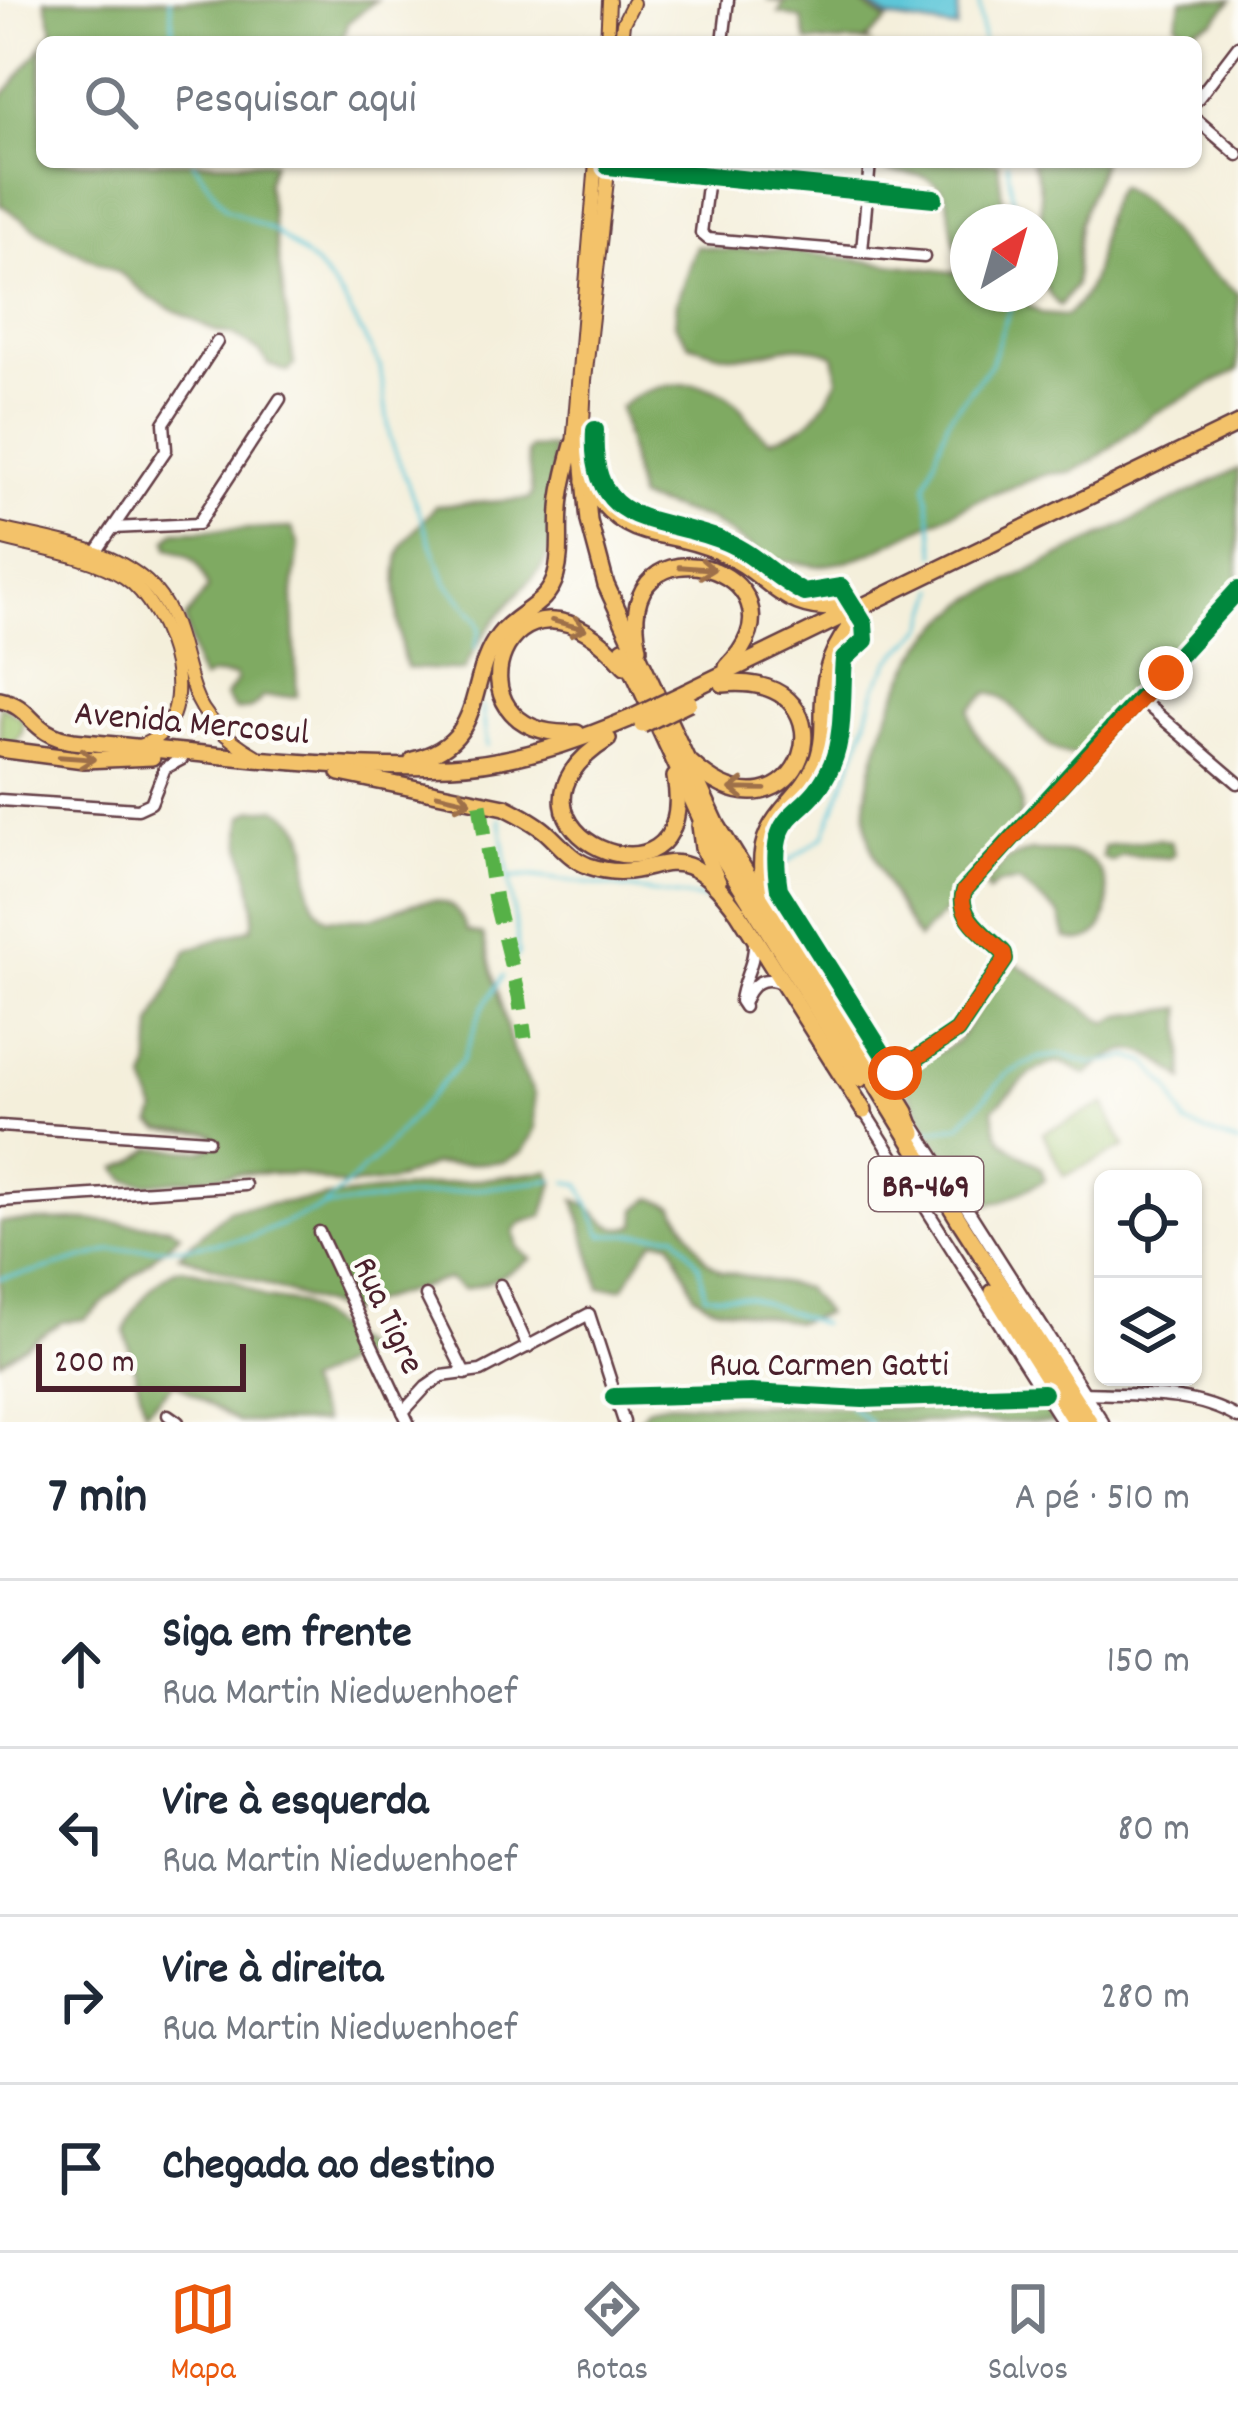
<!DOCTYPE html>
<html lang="pt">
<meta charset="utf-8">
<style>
:root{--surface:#fff;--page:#f2f2f3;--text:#1f2937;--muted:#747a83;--line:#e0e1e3;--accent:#ea580c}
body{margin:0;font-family:Dekko,sans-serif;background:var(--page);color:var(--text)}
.controls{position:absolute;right:36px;bottom:36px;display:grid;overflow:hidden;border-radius:18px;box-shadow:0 3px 9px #0004}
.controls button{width:108px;height:108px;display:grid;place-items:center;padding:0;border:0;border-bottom:3px solid var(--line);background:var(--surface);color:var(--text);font:60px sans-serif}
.compass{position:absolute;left:950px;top:204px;width:108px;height:108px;border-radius:50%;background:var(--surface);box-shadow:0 3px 9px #0004;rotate:37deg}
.scale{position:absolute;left:36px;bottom:30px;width:210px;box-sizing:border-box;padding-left:12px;border:6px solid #4a1f2b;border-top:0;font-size:33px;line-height:42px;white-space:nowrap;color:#4a1f2b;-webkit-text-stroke:9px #fdfcf7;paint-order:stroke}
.stop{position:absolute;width:36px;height:36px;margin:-27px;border:9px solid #ea580c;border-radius:50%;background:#fff}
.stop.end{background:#ea580c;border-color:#fff;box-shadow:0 3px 12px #0008}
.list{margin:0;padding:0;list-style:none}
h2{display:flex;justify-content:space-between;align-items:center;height:156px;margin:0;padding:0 48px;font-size:51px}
h2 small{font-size:39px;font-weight:400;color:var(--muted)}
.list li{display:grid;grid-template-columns:78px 1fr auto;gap:36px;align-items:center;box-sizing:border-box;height:168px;padding:0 48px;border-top:3px solid var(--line)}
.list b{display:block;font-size:45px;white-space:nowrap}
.list p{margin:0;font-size:39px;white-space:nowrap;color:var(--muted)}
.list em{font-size:39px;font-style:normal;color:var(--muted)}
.icon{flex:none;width:66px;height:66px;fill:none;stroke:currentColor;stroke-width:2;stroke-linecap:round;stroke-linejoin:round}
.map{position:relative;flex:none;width:1238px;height:1422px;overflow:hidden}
.search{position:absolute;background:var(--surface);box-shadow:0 3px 9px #0004;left:36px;right:36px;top:36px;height:132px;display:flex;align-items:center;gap:30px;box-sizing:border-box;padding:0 42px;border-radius:18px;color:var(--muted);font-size:45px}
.sheet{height:828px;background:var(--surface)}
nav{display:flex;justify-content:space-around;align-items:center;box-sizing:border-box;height:168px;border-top:3px solid var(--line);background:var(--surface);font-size:33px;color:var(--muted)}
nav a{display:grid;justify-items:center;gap:6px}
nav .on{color:var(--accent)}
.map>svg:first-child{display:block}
</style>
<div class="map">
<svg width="1238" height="1422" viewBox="0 0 1238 1422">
<rect width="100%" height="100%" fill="#fdfcf7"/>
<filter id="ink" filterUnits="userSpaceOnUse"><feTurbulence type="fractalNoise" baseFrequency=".00833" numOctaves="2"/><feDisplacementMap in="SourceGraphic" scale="24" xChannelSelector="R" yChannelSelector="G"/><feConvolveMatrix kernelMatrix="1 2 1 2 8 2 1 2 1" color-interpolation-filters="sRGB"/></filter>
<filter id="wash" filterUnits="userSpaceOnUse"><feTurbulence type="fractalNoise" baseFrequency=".004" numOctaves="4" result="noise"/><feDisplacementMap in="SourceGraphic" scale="48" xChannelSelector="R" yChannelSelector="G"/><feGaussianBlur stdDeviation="2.7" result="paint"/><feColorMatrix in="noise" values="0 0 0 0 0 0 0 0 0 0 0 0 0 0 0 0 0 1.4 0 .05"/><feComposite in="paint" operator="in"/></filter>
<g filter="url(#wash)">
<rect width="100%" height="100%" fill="#f4efdb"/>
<!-- green -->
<g fill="#9fc570" stroke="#74724e" stroke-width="3">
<polygon points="0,705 23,719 22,734 16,741 0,745"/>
<polygon points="1104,1104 1125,1147 1064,1176 1043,1133"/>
</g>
<!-- forest -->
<g fill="#7faa62" stroke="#646446" stroke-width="3">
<polygon points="45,0 376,0 347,23 342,42 45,42 53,31"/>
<polygon points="766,0 856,0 887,21 866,40 869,42 807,42 802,19 779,13 784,2"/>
<polygon points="1182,0 1232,0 1214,21 1186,31 1176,23"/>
<polygon points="42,46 42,162 273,162 267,183 294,365 288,372 269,365 259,351 234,335 215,331 150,298 120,273 49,238 0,204 0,100"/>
<path d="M 880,162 L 998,162 L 1005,222 L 968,222 L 968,260 C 938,239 965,195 927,178 C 915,173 900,174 888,171 Z"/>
<path d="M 1031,162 L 1102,162 L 1079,224 L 1075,286 L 1060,306 C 1020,273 1057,207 1031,162 Z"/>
<path d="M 1118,186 L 1142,201 L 1194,259 L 1238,293 L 1238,370 L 1152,415 L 1093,461 L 1071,472 L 1047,474 L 978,500 L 868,554 L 844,562 L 819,566 L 769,559 L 709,520 L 638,499 L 620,407 C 649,382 706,373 737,404 C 750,418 751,426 770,440 C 807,431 822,412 838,379 L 834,355 C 785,336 779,356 737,356 C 722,356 704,349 689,344 L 675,324 L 677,301 L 696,246 L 724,250 L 774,249 L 968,274 L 968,294 L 1010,294 L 1042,314 L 1066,316 C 1112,276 1088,233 1118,186 Z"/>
<path d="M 552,447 C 554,468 556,531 550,550 C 543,572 524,585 510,602 C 494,621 472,650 464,671 L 407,668 C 398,651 393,572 400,552 C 406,535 425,522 435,506 L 529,499 L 532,494 L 527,452 L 530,448 Z"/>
<path d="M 1238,469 L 1238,583 L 1082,754 C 1049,763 1024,714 1000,696 L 988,693 L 970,709 C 970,738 992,751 1008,772 C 1045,824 998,839 969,872 C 958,884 955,900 945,912 C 937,922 926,929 918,939 C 898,906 873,866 867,829 C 859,783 896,681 924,644 C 938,626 955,613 972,599 Z"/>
<path d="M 292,528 L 299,545 L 293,594 L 297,696 L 262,697 C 255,708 248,711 235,710 L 225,697 L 237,681 L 235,676 L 211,675 L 202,680 L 196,669 L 185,619 L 208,588 C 199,562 196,558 169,548 L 167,540 L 175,531 Z"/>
<path d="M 276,808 C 334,834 287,886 326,918 C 341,918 360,921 374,917 C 412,905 451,881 467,931 L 483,935 L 513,1052 L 534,1094 L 535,1130 L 523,1152 L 503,1162 L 433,1165 L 390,1182 L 343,1186 L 297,1174 L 241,1173 L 148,1184 L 126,1180 L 117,1168 L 134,1162 L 152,1148 L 202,1151 L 212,1147 L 214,1135 L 209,1133 L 161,1130 L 152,1123 L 156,1112 L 145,1081 L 149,1070 L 152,1025 L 187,950 L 252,928 C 261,886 234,857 243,816 L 253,810 Z"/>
<polygon points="1158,839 1171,842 1174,854 1170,858 1123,855 1111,862 1102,857 1104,846"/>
<path d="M 1030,851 C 1048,852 1071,849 1088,859 C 1121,879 1113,955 1066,938 L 1060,915 L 1019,882 L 997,884 L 988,892 L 985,885 L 1006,860 Z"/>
<path d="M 1017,964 L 1107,1023 L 1121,1016 L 1182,1008 L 1184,1080 C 1144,1046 1128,1038 1087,1075 C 1078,1072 1069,1063 1060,1063 C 1031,1064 1014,1093 993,1108 C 996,1150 1012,1145 1041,1168 L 1045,1180 L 1003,1201 L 981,1205 L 934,1140 L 899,1074 L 958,1041 L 1006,966 Z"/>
<path d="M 549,1171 L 554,1183 L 543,1216 L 521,1223 L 514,1231 L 518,1248 L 531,1259 C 510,1273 486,1285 463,1289 L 448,1279 L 356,1307 L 348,1313 L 179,1255 L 229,1209 Z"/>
<path d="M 652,1198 L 674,1206 L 706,1260 L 721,1271 L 805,1288 L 825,1314 L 796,1322 L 708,1305 L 694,1294 L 671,1241 L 655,1240 C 639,1255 637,1270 623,1288 L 600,1288 L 575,1200 C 599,1205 604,1238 636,1225 L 637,1209 Z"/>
<polygon points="86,1220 170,1227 180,1234 85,1319 62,1322 0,1361 0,1222"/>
<path d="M 182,1268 L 233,1280 L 266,1298 L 300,1303 L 367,1352 L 305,1384 L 324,1422 L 238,1422 L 175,1383 L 145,1411 L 125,1332 C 130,1310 159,1273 182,1268 Z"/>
<polygon points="1017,1401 1040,1404 1055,1422 637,1422 648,1407 668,1403 907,1408"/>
</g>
<!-- water -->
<polygon fill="#5cc6d8" stroke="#537282" stroke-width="3" points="862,0 959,0 957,29 888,18"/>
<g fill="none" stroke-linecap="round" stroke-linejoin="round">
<!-- stream -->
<g stroke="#5cc6d8" stroke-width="3">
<polyline points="170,0 174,42"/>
<polyline points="979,0 983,42"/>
<polyline points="193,162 226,209 274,231 316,265 343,299 380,366 390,438 446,582 477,619 480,629 475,648"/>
<polyline points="1007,162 1017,222"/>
<polyline points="936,554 926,485 948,419 990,365 1015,294"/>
<polyline points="482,706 487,746"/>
<polyline points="500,819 517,935 518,954 512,963"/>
<polyline points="777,869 824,836 862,736 876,686 890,661 925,627 937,589"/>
<polyline points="511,878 531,876 719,901"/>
<polyline points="926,1131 959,1126 1007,1074 1038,1058 1063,1055 1093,1064 1129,1057 1147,1063 1169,1088 1186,1124 1238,1144"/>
<polyline points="567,1182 580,1184 602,1235 676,1234 699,1265 705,1295 748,1297 821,1324"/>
<polyline points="324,1207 554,1180"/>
<polyline points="0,1278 35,1272 113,1250 187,1247 249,1238 323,1207 378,1156 463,1059 482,1009 503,976"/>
<polyline points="849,1406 870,1422"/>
</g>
</g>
</g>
<g filter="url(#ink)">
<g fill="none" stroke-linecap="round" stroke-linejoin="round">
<!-- minor casing -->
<g stroke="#643e45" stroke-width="15">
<g id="minor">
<polyline points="723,42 728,0"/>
<polyline points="1196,101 1238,46"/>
<polyline points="1196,119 1238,155"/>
<polyline points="710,162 701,233 708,239 924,257"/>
<polyline points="608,166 934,198"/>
<polyline points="793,183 795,162"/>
<polyline points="862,251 870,162"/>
<path d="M 595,430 C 588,535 664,513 730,543 C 755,555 777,576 801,591 L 814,594 L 835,585 L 851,599"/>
<polyline points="113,528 198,524 280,399"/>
<polyline points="93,557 166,450 164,423 217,342"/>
<polyline points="1141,700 1238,783"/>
<polyline points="0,800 138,809 151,803 165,768 182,759"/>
<path d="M 784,898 C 742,832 816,809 833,761 C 844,731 841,691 844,659 L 865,640 L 864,624"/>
<polyline points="807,934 895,1073"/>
<path d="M 743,1004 C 750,984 763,974 782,984"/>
<path d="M 744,1007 L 740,1001 C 742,980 755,964 754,943"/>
<path d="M 886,1079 L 957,1031 L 1005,960 L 1004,953 C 987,936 956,916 964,891 L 1238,590"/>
<polyline points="864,1111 1062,1422"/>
<polyline points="914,1125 1103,1422"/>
<polyline points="0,1126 208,1140"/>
<polyline points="0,1201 245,1185"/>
<polyline points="319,1232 408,1422"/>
<polyline points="500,1285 528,1347"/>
<polyline points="426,1296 465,1374"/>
<path d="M 1084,1393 C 1135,1395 1193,1391 1238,1418"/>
<polyline points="614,1397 751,1393 863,1399 1043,1393"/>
<polyline points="403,1412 426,1387 442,1376 481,1371 589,1314 624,1422"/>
<polyline points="168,1415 178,1422"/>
</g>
</g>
<!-- major casing -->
<g stroke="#643e45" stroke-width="16">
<g id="major">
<polyline points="607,42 609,1"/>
<polyline points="621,42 623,23 633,3"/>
<polyline points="573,445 596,162"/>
<polyline points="582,446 585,380 609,162"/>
<path d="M 0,529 C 48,541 109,547 147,582 C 179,611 180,653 194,691 C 204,720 230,741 256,756"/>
<path d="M 0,538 C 39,549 89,555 124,577 C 170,607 209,725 139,746"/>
</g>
</g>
<!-- highway casing -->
<g stroke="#643e45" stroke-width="20">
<g id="highway">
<polyline points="582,446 589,521 606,585 717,825 962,1225 1090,1422"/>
<path d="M 585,481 C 631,549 655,524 718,551 C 774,575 778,615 850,607"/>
<path d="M 860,614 C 831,647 823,671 823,715 C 823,730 823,746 817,761 C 799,806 757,814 762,874 L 906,1112 L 914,1133"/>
<path d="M 639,648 C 608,507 822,570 727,667"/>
<polyline points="623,649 707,832 860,1079"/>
<polyline points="686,692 1238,424"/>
<path d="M 0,700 C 34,707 29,734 73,741 C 194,752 330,771 451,766 C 513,763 573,743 629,719"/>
<path d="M 577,733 C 434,742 509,531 625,666"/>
<path d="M 608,739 C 468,827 703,929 675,777"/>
<polyline points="0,749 84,760 152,757"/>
<path d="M 413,760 C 489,742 465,679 499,635 C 516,613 549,605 556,575 C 562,554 558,531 560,509 C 561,488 567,466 573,445"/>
<path d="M 691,763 C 799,863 864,671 723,684"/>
<path d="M 340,773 L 505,807 C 519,814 533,821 545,831 C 559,843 571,860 589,866 C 659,890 672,821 738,912 L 864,1111"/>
<polyline points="700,825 703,848 718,882"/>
<polyline points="993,1292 1075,1422"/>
</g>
</g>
<!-- minor -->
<use href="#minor" stroke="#fff" stroke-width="10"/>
<!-- major -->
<use href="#major" stroke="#f3c26a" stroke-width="12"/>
<!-- highway -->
<use href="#highway" stroke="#f3c26a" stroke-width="15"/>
<!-- highway-bridge casing -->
<g stroke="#643e45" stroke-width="20" stroke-linecap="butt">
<g id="highway-bridge">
<polyline points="629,719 686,692"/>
<polyline points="642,725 689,702"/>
</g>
</g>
<!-- highway-bridge -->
<use href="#highway-bridge" stroke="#f3c26a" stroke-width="15"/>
<!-- quiet -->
<polyline stroke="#57b146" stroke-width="15" stroke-dasharray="30 15" stroke-linecap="butt" points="480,804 495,900 519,996 525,1038"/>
<!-- cycleway casing -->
<g stroke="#fdfcf7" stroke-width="26">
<g id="cycleway">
<polyline points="608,166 934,198"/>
<path d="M 595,430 C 589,532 660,514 726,542 C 755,554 776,579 804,593 L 841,587 L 864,624 L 865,640 L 844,659 C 841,691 845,734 832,764 C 806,825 765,801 779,889 L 895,1073"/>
<path d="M 886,1079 L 957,1031 L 1005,960 L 1004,953 C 987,936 956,916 964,891 L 1238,590"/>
<polyline points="614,1397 751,1393 863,1399 1043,1393"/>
</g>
</g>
<!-- cycleway -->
<use href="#cycleway" stroke="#00873e" stroke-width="18"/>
</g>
<!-- one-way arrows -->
<defs><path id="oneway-shaft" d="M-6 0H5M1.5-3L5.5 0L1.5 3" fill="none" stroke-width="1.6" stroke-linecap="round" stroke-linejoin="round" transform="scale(3)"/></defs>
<g stroke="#9e704a">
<use href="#oneway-shaft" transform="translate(697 568) rotate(4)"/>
<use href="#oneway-shaft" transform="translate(569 625) rotate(15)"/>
<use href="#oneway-shaft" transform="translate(77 758) rotate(4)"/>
<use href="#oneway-shaft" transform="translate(747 789) rotate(-179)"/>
<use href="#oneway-shaft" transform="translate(454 798) rotate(13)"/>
</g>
</g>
<g fill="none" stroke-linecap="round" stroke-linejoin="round" filter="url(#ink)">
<!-- route -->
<path stroke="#ea580c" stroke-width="15" d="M 895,1073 L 957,1031 L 1005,960 L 1004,953 C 987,936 956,917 964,891 L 1166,673"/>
</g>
<g text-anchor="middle" stroke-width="9" stroke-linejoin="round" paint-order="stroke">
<!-- shield labels -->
<rect fill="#fdfcf7" stroke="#806168" stroke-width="3" x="869" y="1157" width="114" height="54" rx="9"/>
<g font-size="33" font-weight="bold" fill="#4a1f2b">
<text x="926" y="1196">BR-469</text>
</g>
<!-- street labels -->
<g font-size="36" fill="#4a1f2b" stroke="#fdfcf7">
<text transform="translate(192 720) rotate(5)" y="13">Avenida Mercosul</text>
<text transform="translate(391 1314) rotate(65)" y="13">Rua Tigre</text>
<text x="829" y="1375">Rua Carmen Gatti</text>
</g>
</g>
</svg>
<div class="controls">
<button><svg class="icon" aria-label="locate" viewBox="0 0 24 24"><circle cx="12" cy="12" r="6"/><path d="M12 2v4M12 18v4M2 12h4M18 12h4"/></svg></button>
<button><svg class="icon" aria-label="layers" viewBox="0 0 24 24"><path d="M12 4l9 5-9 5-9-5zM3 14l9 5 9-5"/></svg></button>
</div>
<svg class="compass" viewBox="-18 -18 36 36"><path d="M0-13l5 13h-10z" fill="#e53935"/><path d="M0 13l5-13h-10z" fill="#747a83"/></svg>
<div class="scale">200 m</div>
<div class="stop" style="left:895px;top:1073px"></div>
<div class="stop end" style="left:1166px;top:673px"></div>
<div class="search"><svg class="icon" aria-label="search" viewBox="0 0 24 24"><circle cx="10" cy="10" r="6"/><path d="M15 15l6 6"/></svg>Pesquisar aqui</div>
</div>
<section class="sheet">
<h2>7 min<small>A pé · 510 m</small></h2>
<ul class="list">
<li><svg class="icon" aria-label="ahead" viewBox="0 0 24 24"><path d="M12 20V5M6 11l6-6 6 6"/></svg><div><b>Siga em frente</b><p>Rua Martin Niedwenhoef</p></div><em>150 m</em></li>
<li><svg class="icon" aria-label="left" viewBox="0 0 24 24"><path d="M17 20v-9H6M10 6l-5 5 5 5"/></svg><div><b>Vire à esquerda</b><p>Rua Martin Niedwenhoef</p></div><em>80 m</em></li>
<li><svg class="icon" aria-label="right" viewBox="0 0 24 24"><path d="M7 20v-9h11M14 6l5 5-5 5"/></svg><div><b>Vire à direita</b><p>Rua Martin Niedwenhoef</p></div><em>280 m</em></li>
<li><svg class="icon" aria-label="arrive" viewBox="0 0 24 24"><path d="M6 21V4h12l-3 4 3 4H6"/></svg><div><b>Chegada ao destino</b></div></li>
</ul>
</section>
<nav>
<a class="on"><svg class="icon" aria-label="map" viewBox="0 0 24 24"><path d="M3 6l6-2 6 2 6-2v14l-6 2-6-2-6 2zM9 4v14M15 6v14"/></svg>Mapa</a>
<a><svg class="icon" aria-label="directions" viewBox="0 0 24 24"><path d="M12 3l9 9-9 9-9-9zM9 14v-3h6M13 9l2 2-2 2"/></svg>Rotas</a>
<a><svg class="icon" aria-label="saved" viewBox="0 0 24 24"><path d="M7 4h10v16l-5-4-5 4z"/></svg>Salvos</a>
</nav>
